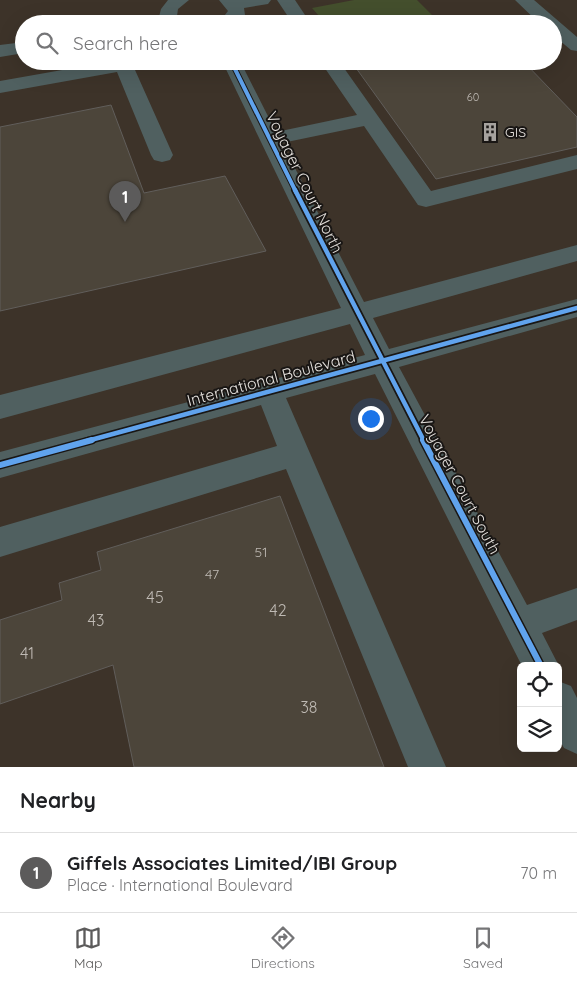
<!DOCTYPE html>
<meta charset="utf-8">
<style>
:root{--surface:#fff;--page:#f2f2f2;--text:#202124;--muted:#757577;--line:#e0e0e0;--accent:#5c5b5b}
body{margin:0;font-family:Quicksand,sans-serif;background:var(--page);color:var(--text)}
.controls{position:absolute;right:15px;bottom:15px;display:grid;overflow:hidden;border-radius:8px;box-shadow:0 5px 20px #0002}
.controls button{width:45px;height:45px;display:grid;place-items:center;padding:0;border:0;border-bottom:1px solid var(--line);background:var(--surface);color:var(--text);font:25px sans-serif}
.you{position:absolute;left:370px;top:418px;width:18px;height:18px;margin:-12px;border:4px solid #fff;border-radius:50%;background:#1a73e8;box-shadow:0 0 0 8px #1a73e833}
.badge{display:grid;place-items:center;width:32px;height:32px;border-radius:50%;background:var(--accent);color:#fff;font-size:16px;font-weight:700}
.pin{position:absolute;translate:-50% -41px;filter:drop-shadow(0 1px 2px #0008)}
.pin::after{content:'';position:absolute;top:26px;width:18px;height:15px;background:inherit;clip-path:polygon(0 0,100% 0,50% 100%)}
.list{margin:0;padding:0;list-style:none}
h2{display:flex;justify-content:space-between;align-items:center;height:65px;margin:0;padding:0 20px;font-size:21px}
h2 small{font-size:16px;font-weight:400;color:var(--muted)}
.list li{display:grid;grid-template-columns:32px 1fr auto;gap:15px;align-items:center;box-sizing:border-box;height:80px;padding:0 20px;border-top:1px solid var(--line)}
.list b{display:block;font-size:19px;white-space:nowrap}
.list p{margin:0;font-size:16px;white-space:nowrap;color:var(--muted)}
.list em{font-size:16px;font-style:normal;color:var(--muted)}
.icon{flex:none;width:28px;height:28px;fill:none;stroke:currentColor;stroke-width:2;stroke-linecap:round;stroke-linejoin:round}
.map{position:relative;flex:none;width:577px;height:767px;overflow:hidden}
.search{position:absolute;background:var(--surface);box-shadow:0 5px 20px #0002;left:15px;right:15px;top:15px;height:55px;display:flex;align-items:center;gap:12px;box-sizing:border-box;padding:0 18px;border-radius:28px;color:var(--muted);font-size:19px}
.sheet{height:145px;background:var(--surface)}
nav{display:flex;justify-content:space-around;align-items:center;box-sizing:border-box;height:70px;border-top:1px solid var(--line);background:var(--surface);font-size:14px;color:var(--muted)}
nav a{display:grid;justify-items:center;gap:2px}
nav .on{color:var(--accent)}
.map>svg:first-child{display:block}
</style>
<div class="map">
<svg width="577" height="767" viewBox="0 0 577 767">
<rect width="100%" height="100%" fill="#312e2a"/>
<!-- built -->
<path fill="#3d3329" fill-rule="evenodd" d="M 0,0 L 577,0 L 577,767 L 0,767 ZM 24,24 L 553,24 L 553,61 L 24,61 ZM 521,666 L 558,666 L 558,748 L 521,748 Z"/>
<!-- green -->
<polygon fill="#444f2d" points="354,0 417,0 441,24 326,24 312,8"/>
<!-- building -->
<g fill="#4c453a" stroke="#615e5b">
<polygon points="351,61 523,61 577,117 577,147 436,179"/>
<polygon points="111,105 144,193 225,176 266,251 0,311 0,127"/>
<polygon points="280,496 384,767 134,767 113,665 0,704 0,620 62,600 59,583 101,570 97,552"/>
</g>
<g fill="none" stroke-linecap="round" stroke-linejoin="round">
<!-- minor -->
<g fill="#506060" fill-rule="evenodd">
<polygon points="168,0 189,0 178,9 177,16 184,24 165,24 159,17 161,9"/>
<polygon points="219,0 271,0 268,4 244,8 245,15 237,24 218,24 228,11"/>
<polygon points="277,0 295,0 311,24 293,24"/>
<polygon points="515,0 534,0 577,37 577,51 571,50 553,35 553,24 540,24"/>
<polygon points="24,42 24,53 0,57 0,45"/>
<polygon points="113,61 131,61 173,155 170,160 162,162 154,160 151,155 117,72 0,93 0,81"/>
<polygon points="222,61 240,61 276,132 357,115 320,61 339,61 431,191 577,155 577,169 426,207 418,205 364,126 282,143 364,302 577,245 577,261 373,318 389,349 577,299 577,317 399,367 527,605 577,588 577,620 542,633 559,666 558,667 522,666 375,374 286,398 446,767 408,767 286,469 0,557 0,527 277,446 261,405 0,478 0,452 365,355 350,324 0,419 0,395 341,308"/>
<polygon points="558,681 571,686 577,698 577,754 564,748 558,737"/>
</g>
<!-- cycleway-far2 casing -->
<g stroke="#191614" stroke-width="6">
<polyline id="cycleway-far2" points="231,61 296,192"/>
</g>
<!-- cycleway-far1 casing -->
<g stroke="#191614" stroke-width="8">
<g id="cycleway-far1">
<polyline points="295,190 424,441"/>
<polyline points="87,441 577,308"/>
</g>
</g>
<!-- cycleway casing -->
<g stroke="#191614" stroke-width="9">
<g id="cycleway">
<polyline points="423,440 541,666"/>
<polyline points="0,465 92,440"/>
</g>
</g>
<!-- cycleway-far2 -->
<use href="#cycleway-far2" stroke="#60a3ed" stroke-width="4"/>
<!-- cycleway-far1 -->
<use href="#cycleway-far1" stroke="#60a3ed" stroke-width="4.5"/>
<!-- cycleway -->
<use href="#cycleway" stroke="#60a3ed" stroke-width="6"/>
</g>
<!-- icons -->
<defs>
<g id="building-bare" transform="scale(1.5)"><path d="M-4-6H4V6H1V3H-1V6H-4ZM-2.5-4.3h1.7v1.8h-1.7ZM.8-4.3h1.7v1.8H.8ZM-2.5-1h1.7V.8h-1.7ZM.8-1h1.7V.8H.8Z" fill="#a6a29e" stroke="#191614" stroke-width="2.5" paint-order="stroke"/></g>
</defs>
<g fill-rule="evenodd">
<use href="#building-bare" x="490" y="132"/>
</g>
<g text-anchor="middle" stroke-width="4" stroke-linejoin="round" paint-order="stroke">
<!-- far-number labels -->
<g font-size="11" fill="#bfbab4">
<text x="473" y="101">60</text>
</g>
<!-- far-poi labels -->
<g font-size="14" fill="#e5e1dd" stroke="#191614" text-anchor="start">
<text x="505" y="137">GIS</text>
</g>
<!-- number labels -->
<g font-size="14" fill="#bfbab4">
<text x="261" y="557">51</text>
<text x="212" y="579">47</text>
</g>
<!-- street labels -->
<g font-size="16" fill="#e5e1dd" stroke="#191614">
<text transform="translate(305 182) rotate(64)" y="6">Voyager Court North</text>
<text transform="translate(271 378) rotate(-15)" y="6">International Boulevard</text>
<text transform="translate(460 484) rotate(62)" y="6">Voyager Court South</text>
</g>
<!-- near-number labels -->
<g font-size="16" fill="#bfbab4">
<text x="155" y="603">45</text>
<text x="278" y="616">42</text>
<text x="96" y="626">43</text>
<text x="27" y="659">41</text>
<text x="309" y="713">38</text>
</g>
</g>
</svg>
<div class="controls">
<button><svg class="icon" aria-label="locate" viewBox="0 0 24 24"><circle cx="12" cy="12" r="6"/><path d="M12 2v4M12 18v4M2 12h4M18 12h4"/></svg></button>
<button><svg class="icon" aria-label="layers" viewBox="0 0 24 24"><path d="M12 4l9 5-9 5-9-5zM3 14l9 5 9-5"/></svg></button>
</div>
<div class="you"></div>
<div class="pin badge" style="left:125px;top:222px">1</div>
<div class="search"><svg class="icon" aria-label="search" viewBox="0 0 24 24"><circle cx="10" cy="10" r="6"/><path d="M15 15l6 6"/></svg>Search here</div>
</div>
<section class="sheet">
<h2>Nearby<small></small></h2>
<ul class="list">
<li><span class="badge">1</span><div><b>Giffels Associates Limited/IBI Group</b><p>Place · International Boulevard</p></div><em>70 m</em></li>
</ul>
</section>
<nav>
<a class="on"><svg class="icon" aria-label="map" viewBox="0 0 24 24"><path d="M3 6l6-2 6 2 6-2v14l-6 2-6-2-6 2zM9 4v14M15 6v14"/></svg>Map</a>
<a><svg class="icon" aria-label="directions" viewBox="0 0 24 24"><path d="M12 3l9 9-9 9-9-9zM9 14v-3h6M13 9l2 2-2 2"/></svg>Directions</a>
<a><svg class="icon" aria-label="saved" viewBox="0 0 24 24"><path d="M7 4h10v16l-5-4-5 4z"/></svg>Saved</a>
</nav>
